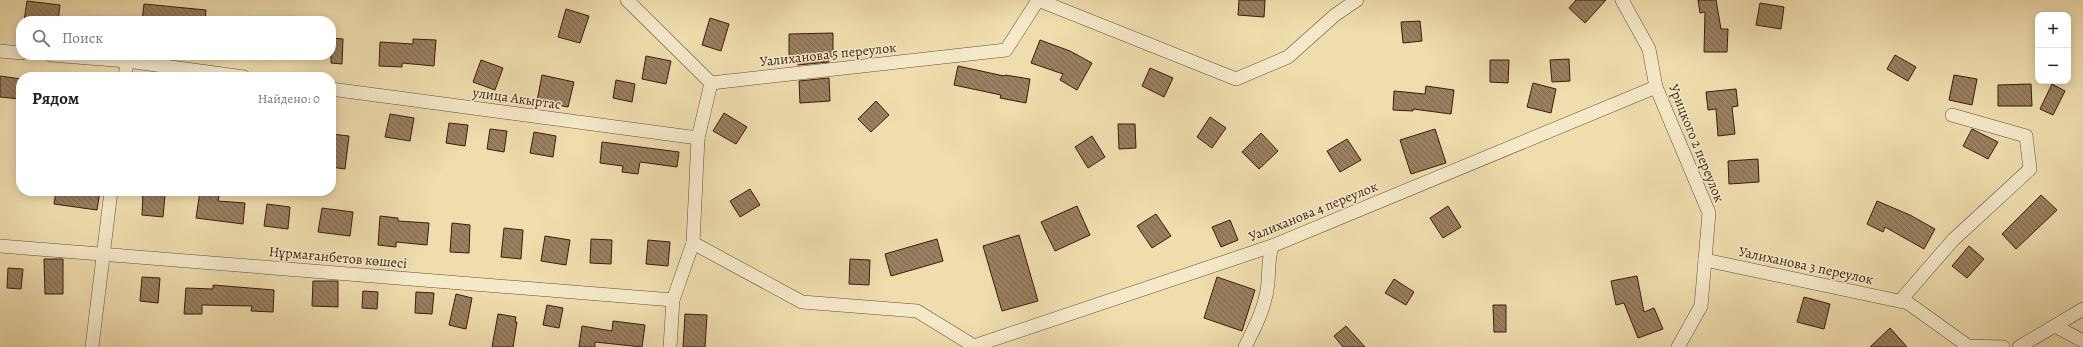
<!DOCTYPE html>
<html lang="ru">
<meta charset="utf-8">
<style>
:root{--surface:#fff;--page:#f2f2f2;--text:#222;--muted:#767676;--line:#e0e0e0}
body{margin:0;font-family:Alegreya,serif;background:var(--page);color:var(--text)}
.controls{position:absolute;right:12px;top:12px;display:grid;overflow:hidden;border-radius:8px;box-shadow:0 2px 10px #0003}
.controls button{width:36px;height:36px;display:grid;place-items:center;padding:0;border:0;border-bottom:1px solid var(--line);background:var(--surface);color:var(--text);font:20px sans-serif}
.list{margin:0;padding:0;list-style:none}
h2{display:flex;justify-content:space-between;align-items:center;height:52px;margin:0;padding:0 16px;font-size:17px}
h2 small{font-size:13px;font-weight:400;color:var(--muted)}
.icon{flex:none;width:22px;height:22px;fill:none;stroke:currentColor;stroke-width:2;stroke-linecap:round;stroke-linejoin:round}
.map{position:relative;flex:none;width:2083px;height:347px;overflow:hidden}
.search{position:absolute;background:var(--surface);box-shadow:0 2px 10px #0003;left:16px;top:16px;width:320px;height:44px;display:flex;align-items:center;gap:10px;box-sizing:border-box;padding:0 14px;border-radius:16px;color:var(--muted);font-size:15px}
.panel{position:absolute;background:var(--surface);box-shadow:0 2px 10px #0003;left:16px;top:72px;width:320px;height:124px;border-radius:16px}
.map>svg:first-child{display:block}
</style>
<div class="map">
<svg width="2083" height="347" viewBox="0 0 2083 347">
<defs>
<pattern id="building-back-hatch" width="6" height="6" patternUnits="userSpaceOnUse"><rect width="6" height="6" fill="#998060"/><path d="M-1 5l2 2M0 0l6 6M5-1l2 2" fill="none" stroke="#7e684e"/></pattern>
</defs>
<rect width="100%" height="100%" fill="#efddae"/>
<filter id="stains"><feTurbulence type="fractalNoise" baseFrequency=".005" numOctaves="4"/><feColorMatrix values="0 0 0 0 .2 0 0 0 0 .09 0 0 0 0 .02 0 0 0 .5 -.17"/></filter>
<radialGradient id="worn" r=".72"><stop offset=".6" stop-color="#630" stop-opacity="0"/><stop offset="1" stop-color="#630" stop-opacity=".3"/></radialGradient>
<!-- building -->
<g fill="url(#building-back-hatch)" stroke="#3b1b0c">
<polygon points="1239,0 1265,0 1264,17 1238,15"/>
<polygon points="1576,0 1606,0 1585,23 1569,8"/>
<polygon points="1698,0 1716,0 1721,29 1728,29 1727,52 1704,52 1705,12 1700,13"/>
<polygon points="27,1 60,5 58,21 24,21"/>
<polygon points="1760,3 1784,7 1781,29 1756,25"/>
<polygon points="144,4 206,10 205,21 142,21"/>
<polygon points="566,9 589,16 580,43 558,37"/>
<polygon points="710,18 729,24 721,51 702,45"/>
<polygon points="1420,21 1422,41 1403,43 1401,22"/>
<polygon points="833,33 833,57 828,57 829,62 798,65 798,58 789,58 789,34"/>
<polygon points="331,38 343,39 342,64 331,63"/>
<polygon points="413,39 436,40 434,66 402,63 402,67 379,66 380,42 413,44"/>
<polygon points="1040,40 1070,51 1092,63 1077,90 1060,80 1063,74 1031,63"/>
<polygon points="1895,55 1916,67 1908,81 1887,69"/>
<polygon points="646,56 671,61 666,84 642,79"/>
<polygon points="1569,59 1570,81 1552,82 1550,60"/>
<polygon points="481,60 503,68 495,90 473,82"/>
<polygon points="1490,60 1509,60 1508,83 1490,82"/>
<polygon points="958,66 1004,76 1005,75 1030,79 1026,103 1000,98 1001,95 954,85"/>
<polygon points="1150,68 1173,78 1164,97 1142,86"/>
<polygon points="542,75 574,82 568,107 537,101"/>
<polygon points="1954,75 1977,79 1972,105 1949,100"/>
<polygon points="0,76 21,79 21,99 0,97"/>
<polygon points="829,78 830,101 800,103 799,81"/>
<polygon points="616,80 635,84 632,102 613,98"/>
<polygon points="1533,83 1556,89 1551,113 1527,107"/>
<polygon points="2031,84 2032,106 1998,106 1998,85"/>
<polygon points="2052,84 2065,91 2053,115 2040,109"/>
<polygon points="1426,86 1454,90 1451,114 1413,109 1413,111 1393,110 1394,91 1425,94"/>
<polygon points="1736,89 1738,106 1732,107 1735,134 1718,136 1716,109 1708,110 1706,92"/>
<polygon points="876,101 889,115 871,132 858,119"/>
<polygon points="724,113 747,127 736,144 713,131"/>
<polygon points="390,114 414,118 410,141 385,137"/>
<polygon points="1210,117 1226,128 1212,148 1197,137"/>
<polygon points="449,123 468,125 465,146 446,143"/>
<polygon points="1118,124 1135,124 1136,148 1119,149"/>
<polygon points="490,129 507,131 504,152 487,149"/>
<polygon points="1435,129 1446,163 1411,174 1400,140"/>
<polygon points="1972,129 1998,142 1988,159 1963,146"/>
<polygon points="534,132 556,136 553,157 530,153"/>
<polygon points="1261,133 1278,151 1259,169 1242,152"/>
<polygon points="331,134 349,136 345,169 331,167"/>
<polygon points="1092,136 1105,157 1088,168 1075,147"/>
<polygon points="1347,139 1361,160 1340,172 1327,151"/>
<polygon points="602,142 679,152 677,167 640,162 638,174 622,172 623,166 600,163"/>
<polygon points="1758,159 1759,182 1729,184 1728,161"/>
<polygon points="750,189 760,205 740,217 730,201"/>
<polygon points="56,191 100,191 97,210 54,204"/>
<polygon points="200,191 220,191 218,201 245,203 243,224 196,218"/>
<polygon points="143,193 165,195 163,217 142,215"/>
<polygon points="2041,195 2057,210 2016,249 2002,234"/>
<polygon points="1877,201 1910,215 1935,229 1924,249 1885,227 1883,232 1867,224"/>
<polygon points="267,204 290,207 288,229 264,226"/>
<polygon points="1077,206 1090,235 1055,251 1041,222"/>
<polygon points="1448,206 1461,227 1443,238 1430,218"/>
<polygon points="322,208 353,212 350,236 318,232"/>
<polygon points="1156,214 1171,236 1152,248 1137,226"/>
<polygon points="380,216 398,218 398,221 429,223 427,245 396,242 396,247 378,245"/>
<polygon points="1230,220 1238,240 1221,247 1212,227"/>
<polygon points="452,223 470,225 469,253 450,252"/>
<polygon points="504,228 523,230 521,259 501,257"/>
<polygon points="1019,235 1038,301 1002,311 983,246"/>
<polygon points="545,236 570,240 566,265 541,261"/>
<polygon points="591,239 612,240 611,264 590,263"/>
<polygon points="937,239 943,261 891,276 885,254"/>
<polygon points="648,240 670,242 668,266 646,264"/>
<polygon points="1969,246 1984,259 1967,278 1952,266"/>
<polygon points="44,259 63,259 63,294 45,294"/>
<polygon points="850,259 870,260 869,285 849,284"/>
<polygon points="8,268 23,269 21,289 7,288"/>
<polygon points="1637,276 1644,312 1654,308 1663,329 1638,338 1624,303 1616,305 1611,281"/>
<polygon points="142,277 160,278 158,303 140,301"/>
<polygon points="1217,277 1255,290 1242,331 1204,318"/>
<polygon points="1394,279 1414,292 1406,305 1385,293"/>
<polygon points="313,281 338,281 338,307 312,306"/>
<polygon points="213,285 274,290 273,312 251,311 252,306 202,305 202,314 184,314 186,288 213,289"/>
<polygon points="363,291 378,292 377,309 362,308"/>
<polygon points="416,292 434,293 432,314 415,313"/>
<polygon points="456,294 472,298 466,329 449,325"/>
<polygon points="1804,297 1830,304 1824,329 1797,322"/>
<polygon points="547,305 563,308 559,328 543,325"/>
<polygon points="1493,305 1506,305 1506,332 1494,332"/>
<polygon points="498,314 516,317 515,322 517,322 513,347 492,347"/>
<polygon points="685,314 707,315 705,347 683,347"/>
<polygon points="613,321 645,325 642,347 595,342 595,347 579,347 582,326 612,331"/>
<polygon points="1346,326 1365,347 1343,347 1334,336"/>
<polygon points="1890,328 1907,347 1870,347"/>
</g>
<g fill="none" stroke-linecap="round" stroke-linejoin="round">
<!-- minor casing -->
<g stroke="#684c34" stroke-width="14">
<g id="minor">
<polyline points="627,0 711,83 1006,50 1038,0"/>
<polyline points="1038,0 1236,79 1288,57 1335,15 1357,0"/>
<polyline points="1622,0 1649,49 1656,87 1709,213 1701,306 1678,347"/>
<polyline points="0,51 21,53"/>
<polyline points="51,55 127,61 244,77"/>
<polyline points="125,77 127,61"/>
<polyline points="711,83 698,138 693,243 802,302 917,311 974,346"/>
<polyline points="331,89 698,138"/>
<polyline points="0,246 673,300"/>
<polyline points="1705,260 1908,303 1968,346 2003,347"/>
<polyline points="1900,301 1953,240 2030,169 2026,136 1952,115"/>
<polyline points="2055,326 2083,341"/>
<polyline points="92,347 111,191"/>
<polyline points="670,347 673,300 693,243"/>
<polyline points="971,347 1272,246 1656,87"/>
<path d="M 1245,347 C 1255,327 1266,306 1268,283 C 1269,269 1268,260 1272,246"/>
<polyline points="2019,347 2083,309"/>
</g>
</g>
<!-- minor -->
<use href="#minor" stroke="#f5e9ca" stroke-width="13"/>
</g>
<g text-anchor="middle" stroke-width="3" stroke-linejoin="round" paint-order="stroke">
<!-- street labels -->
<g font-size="14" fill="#3b1b0c" stroke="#f5e9ca">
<text transform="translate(828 54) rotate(-6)" y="5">Уалиханова 5 переулок</text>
<text transform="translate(517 98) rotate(8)" y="5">улица Акыртас</text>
<text transform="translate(1697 143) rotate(68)" y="5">Урицкого 2 переулок</text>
<text transform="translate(1313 211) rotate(-22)" y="5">Уалиханова 4 переулок</text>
<text transform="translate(338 257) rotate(5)" y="5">Нұрмағанбетов көшесі</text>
<text transform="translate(1806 265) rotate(12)" y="5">Уалиханова 3 переулок</text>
</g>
</g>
<rect width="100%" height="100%" filter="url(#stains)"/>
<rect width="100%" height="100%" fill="url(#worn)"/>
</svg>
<div class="controls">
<button>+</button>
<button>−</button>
</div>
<div class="search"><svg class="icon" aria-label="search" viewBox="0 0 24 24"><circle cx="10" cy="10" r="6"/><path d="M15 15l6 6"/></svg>Поиск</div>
<section class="panel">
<h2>Рядом<small>Найдено: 0</small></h2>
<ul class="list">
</ul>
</section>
</div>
